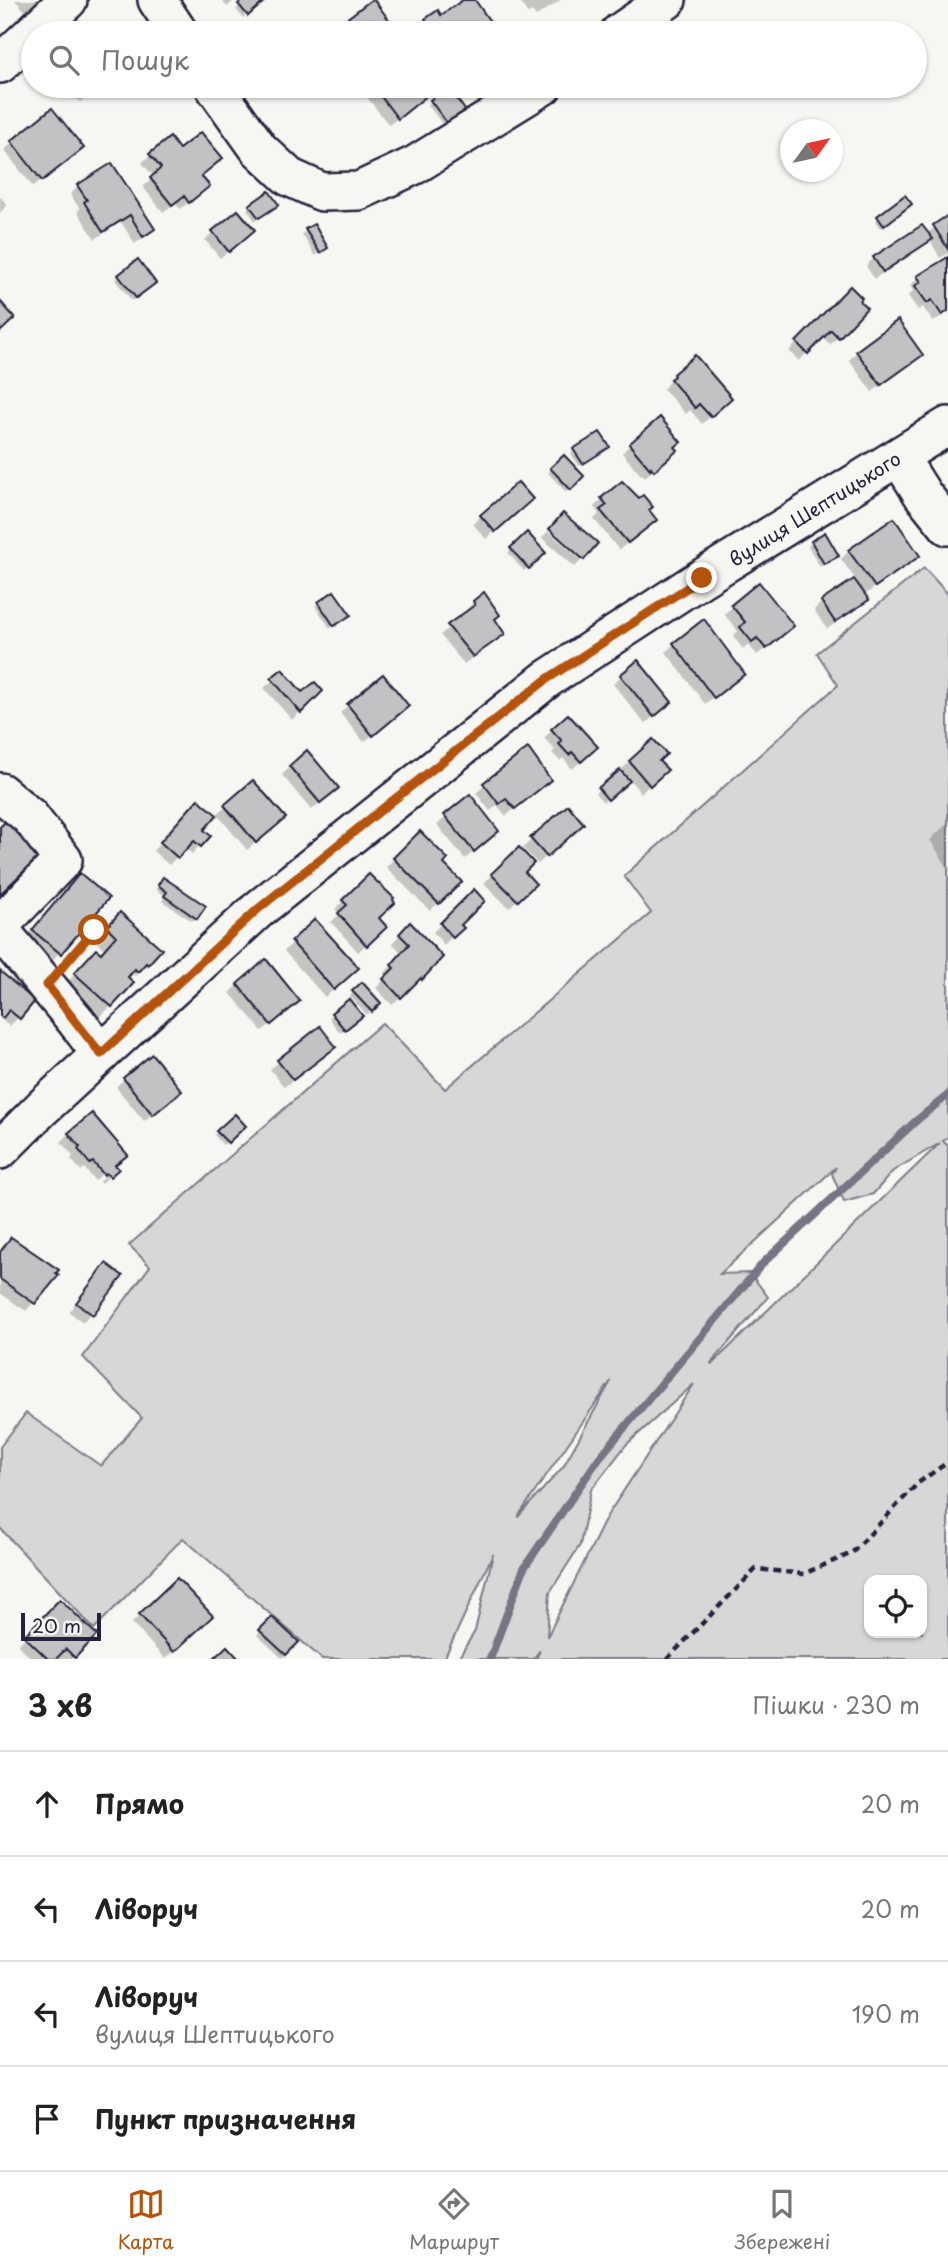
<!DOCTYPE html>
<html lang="uk">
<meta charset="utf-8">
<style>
:root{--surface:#fff;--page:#f2f2f2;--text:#222;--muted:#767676;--line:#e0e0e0;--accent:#b45309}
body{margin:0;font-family:"Playpen Sans",sans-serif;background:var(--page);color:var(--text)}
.controls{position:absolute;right:21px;bottom:21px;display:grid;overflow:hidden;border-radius:14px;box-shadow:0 2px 5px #0004}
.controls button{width:63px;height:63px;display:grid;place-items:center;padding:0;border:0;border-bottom:2px solid var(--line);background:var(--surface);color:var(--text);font:35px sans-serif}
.compass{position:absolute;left:780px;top:119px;width:63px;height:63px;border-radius:50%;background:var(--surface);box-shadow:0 2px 5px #0004;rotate:57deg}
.scale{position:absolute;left:21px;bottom:18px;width:80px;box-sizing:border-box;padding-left:7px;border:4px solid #22223b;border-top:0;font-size:19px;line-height:24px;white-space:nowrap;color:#22223b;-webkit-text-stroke:5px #f6f6f2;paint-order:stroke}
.stop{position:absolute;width:21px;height:21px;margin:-16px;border:5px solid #b45309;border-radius:50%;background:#fff}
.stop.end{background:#b45309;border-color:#fff;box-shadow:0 2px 7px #0008}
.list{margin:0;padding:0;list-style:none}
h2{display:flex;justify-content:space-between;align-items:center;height:91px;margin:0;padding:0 28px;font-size:30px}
h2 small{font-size:23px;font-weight:400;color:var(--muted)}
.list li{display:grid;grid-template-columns:46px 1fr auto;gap:21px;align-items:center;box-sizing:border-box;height:105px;padding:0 28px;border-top:2px solid var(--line)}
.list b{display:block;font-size:26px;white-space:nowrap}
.list p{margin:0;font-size:23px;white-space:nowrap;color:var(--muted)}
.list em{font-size:23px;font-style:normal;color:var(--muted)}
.icon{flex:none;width:38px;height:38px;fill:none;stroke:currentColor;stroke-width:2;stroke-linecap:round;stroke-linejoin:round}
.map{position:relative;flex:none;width:948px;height:1659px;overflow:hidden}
.search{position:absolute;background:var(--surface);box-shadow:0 2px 5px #0004;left:21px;right:21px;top:21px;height:77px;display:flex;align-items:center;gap:18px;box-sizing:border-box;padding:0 24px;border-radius:38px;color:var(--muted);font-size:26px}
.sheet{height:511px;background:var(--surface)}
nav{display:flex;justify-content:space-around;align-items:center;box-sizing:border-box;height:98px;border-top:2px solid var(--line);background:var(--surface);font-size:19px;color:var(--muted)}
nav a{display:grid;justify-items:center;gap:4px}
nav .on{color:var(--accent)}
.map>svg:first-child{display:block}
</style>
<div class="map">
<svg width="948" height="1659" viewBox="0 0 948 1659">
<rect width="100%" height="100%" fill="#f6f6f2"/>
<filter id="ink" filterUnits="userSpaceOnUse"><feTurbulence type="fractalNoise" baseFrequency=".0143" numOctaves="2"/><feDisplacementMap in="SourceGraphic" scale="14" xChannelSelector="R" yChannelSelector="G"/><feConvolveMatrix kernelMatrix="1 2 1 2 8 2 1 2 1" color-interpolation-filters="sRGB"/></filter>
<g filter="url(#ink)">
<!-- green -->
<path fill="#d7d7d7" stroke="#7c7c89" stroke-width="2" fill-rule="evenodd" d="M 924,568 L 948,594 L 948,1137 L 943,1141 L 948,1146 L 948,1659 L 536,1659 L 540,1650 L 533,1659 L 458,1659 L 475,1631 L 493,1554 L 444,1659 L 322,1659 L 183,1538 L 94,1629 L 0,1528 L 0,1447 L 26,1413 L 101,1466 L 142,1418 L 83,1357 L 150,1266 L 129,1245 L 382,1023 L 445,1089 L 651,913 L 624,876 L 838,685 L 817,653 ZM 940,1143 L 712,1364 L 711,1363 L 768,1297 L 750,1273 L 720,1274 L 836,1167 L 832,1174 L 844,1202 L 873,1194 L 893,1171 ZM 611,1381 L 563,1467 L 519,1516 L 519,1515 ZM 694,1384 L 607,1516 L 547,1637 L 550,1592 L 580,1545 L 591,1490 L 626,1445 ZM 922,1580 L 922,1633 L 869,1633 L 869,1580 Z"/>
<!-- shadow -->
<g fill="#0003">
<polygon points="15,0 43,0 28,14"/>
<polygon points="221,0 235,0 227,7"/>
<polygon points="246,0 263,0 243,18 236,9"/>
<polygon points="466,0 473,0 495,33 414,32 426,20 441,17"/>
<polygon points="519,0 561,0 536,16 532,11 528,14"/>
<polygon points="346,21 394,29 390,33 341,33 338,29"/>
<polygon points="114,25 121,33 104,33"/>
<polygon points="67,86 99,86 80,102"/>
<polygon points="358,86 437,86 389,125"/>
<polygon points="431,101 465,113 446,129 428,105"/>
<polygon points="52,110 73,156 33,187 4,150"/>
<polygon points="150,155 200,177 199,194 180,209 175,203 163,212 143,187 154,177 142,163"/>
<polygon points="112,165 153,229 135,244 121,222 95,239 77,211 80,209 70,195 78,186"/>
<polygon points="0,196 7,205 0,213"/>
<polygon points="904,197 906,208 880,228 875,221"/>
<polygon points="251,206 273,208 255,221 247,209"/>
<polygon points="948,218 948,253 940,258 930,240 922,247 874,279 866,266 874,258 926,234"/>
<polygon points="313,226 326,248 315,256 302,234"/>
<polygon points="213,232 245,238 220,258 205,240"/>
<polygon points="947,259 948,312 933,322 923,307 918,310 908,296 913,291 910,286 918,278"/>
<polygon points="119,276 151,286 132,301 115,280"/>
<polygon points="850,288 865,308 830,345 822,337 799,361 789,351"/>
<polygon points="857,352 912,363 872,392 849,360"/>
<polygon points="674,375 722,406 702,424 690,410 686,414 663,389"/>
<polygon points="630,445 668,458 645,477 642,474 641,475 622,453"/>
<polygon points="574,450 604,451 579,466 571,454"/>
<polygon points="564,458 582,476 566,492 548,473"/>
<polygon points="602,499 639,500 647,511 646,528 619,550 594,519 599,514 594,507"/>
<polygon points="523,507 486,539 473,524 481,516"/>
<polygon points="548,531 582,560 575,567 542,538"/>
<polygon points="527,535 544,553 524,571 508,553"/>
<polygon points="812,542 833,559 820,567 808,546"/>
<polygon points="849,551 918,555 863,596 866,600 858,608 827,629 814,610 822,602 856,580 841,559"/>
<polygon points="759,585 784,634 757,655 748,644 743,649 733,636 738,631 724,614"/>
<polygon points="474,602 503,634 464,664 440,635 467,613 466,610"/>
<polygon points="319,603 345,618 330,628 315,606"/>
<polygon points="674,644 743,674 705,704 666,652"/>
<polygon points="282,672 302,695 320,691 292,720 264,688"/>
<polygon points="621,676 661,710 645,724 613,684"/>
<polygon points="348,705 398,714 364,742 340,713"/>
<polygon points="552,730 588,755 572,769 563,758 560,761 552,753 555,750 544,738"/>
<polygon points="653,741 657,761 657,778 641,793 629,779 603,802 595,793"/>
<polygon points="527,751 549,780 506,816 497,805 490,811 476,793"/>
<polygon points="290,767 329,796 311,810 282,775"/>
<polygon points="253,783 275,826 247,850 217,814"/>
<polygon points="470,797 489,839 465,859 437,825"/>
<polygon points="190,809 201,830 208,836 192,854 185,848 169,865 153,851"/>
<polygon points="948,822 948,868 930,840"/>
<polygon points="574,832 538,864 523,848 531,840"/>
<polygon points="420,833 441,864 459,882 430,911 386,867"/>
<polygon points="519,850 523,872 533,884 509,908 484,883"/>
<polygon points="369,877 377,918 385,927 358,952 331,922 340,914 335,909"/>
<polygon points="160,883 196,918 192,921 162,901 165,896 156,889"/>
<polygon points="72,884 107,898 52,961 25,939"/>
<polygon points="474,891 458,925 461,928 444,945 433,932"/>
<polygon points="315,922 349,976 325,997 284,951"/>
<polygon points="410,925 441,957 413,987 412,985 392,1005 376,988 387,977 384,974 402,953 392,943"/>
<polygon points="108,927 147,964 135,976 133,974 128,980 111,1006 99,1018 63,987 84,963 100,955 105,949 96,941"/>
<polygon points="0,974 33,1001 10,1026 0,1019"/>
<polygon points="361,984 379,1003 367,1015 350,996"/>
<polygon points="238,985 290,1009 262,1031 230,993"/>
<polygon points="332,1014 357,1019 340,1033 329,1018"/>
<polygon points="320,1029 325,1055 284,1087 270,1069"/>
<polygon points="124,1079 171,1099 144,1121 116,1087"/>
<polygon points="234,1116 243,1126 223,1145 214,1135"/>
<polygon points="69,1134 116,1169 101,1184 99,1182 114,1168 111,1165 95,1181 84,1168 81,1171 71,1159 73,1156 61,1142"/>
<polygon points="11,1239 34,1302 26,1311 0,1293 0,1251"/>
<polygon points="98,1274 120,1277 83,1322 69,1312"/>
<polygon points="60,1601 95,1635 72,1659 60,1659 57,1655 53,1659 32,1659 18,1645"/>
<polygon points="140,1615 202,1624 165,1659 132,1623"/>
<polygon points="272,1619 297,1642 282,1658 257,1635"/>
</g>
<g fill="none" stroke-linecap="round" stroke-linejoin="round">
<!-- stream -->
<polyline stroke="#757583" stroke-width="8" points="490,1659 524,1568 599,1458 764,1262 917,1120 948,1095"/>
</g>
<!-- building -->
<g fill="#c2c2c4" stroke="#22223b" stroke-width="2">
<polygon points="243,0 266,0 248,16 238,4"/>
<polygon points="371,0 374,0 396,29 391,33 355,33 345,20"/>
<polygon points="463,0 475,0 498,33 419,33 417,31 428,23 425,19 438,10 441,15"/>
<polygon points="373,86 439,86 398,119"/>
<polygon points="448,87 468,114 450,127 430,100"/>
<polygon points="52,108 84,148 42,181 11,141"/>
<polygon points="201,132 223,158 201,176 210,186 189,203 184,196 172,205 150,178 161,168 149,154 170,137 179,149"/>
<polygon points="112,163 155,229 143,237 130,215 103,232 84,202 87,200 77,185"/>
<polygon points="269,191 279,205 259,218 249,205"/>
<polygon points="905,195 912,204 884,226 877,216"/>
<polygon points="238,210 255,230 229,252 212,231"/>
<polygon points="948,215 948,249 933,225"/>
<polygon points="314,224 328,248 320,253 305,229"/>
<polygon points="922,225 933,239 883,272 873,257"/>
<polygon points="948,257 948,311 942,315 932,300 927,303 915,286 921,282 917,276"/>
<polygon points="138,259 156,283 136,298 118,275"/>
<polygon points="850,286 862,298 860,301 867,308 839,338 831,330 808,354 796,342"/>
<polygon points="0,301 15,318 0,332"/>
<polygon points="898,320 923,355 881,385 856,351"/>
<polygon points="695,355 732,398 711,417 699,404 695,408 670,379 674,376 673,374"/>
<polygon points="660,417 681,442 675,447 678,450 654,471 651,467 650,469 629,444"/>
<polygon points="600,432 610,447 583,464 573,449"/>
<polygon points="564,455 584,476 571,490 550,468"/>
<polygon points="622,481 639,498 643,495 653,507 649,510 657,520 628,543 600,510 607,505 601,498"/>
<polygon points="518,482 533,499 495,532 480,515"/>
<polygon points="563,513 598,543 584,560 549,529"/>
<polygon points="894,518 920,556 875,587 848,550"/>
<polygon points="527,532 546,553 529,569 510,548"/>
<polygon points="825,532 839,556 824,564 811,541"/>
<polygon points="854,579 869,600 835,622 821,601"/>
<polygon points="759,582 794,626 766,649 757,638 752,642 740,627 745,622 731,605"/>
<polygon points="334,591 351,615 334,626 318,602"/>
<polygon points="484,592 500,615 495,619 505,634 473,657 447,625 475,605 473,601"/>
<polygon points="704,619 745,674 714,698 673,643"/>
<polygon points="638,660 672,702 654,717 620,675"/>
<polygon points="282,669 302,692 315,682 323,691 301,713 271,678"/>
<polygon points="383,674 409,706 373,736 347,704"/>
<polygon points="568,714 598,747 581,762 572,752 569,755 559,744 562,741 551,729"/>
<polygon points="653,739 667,754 659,761 668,770 650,786 629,761"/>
<polygon points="528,748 551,780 515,809 506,799 499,804 483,783"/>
<polygon points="307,750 339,788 320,803 289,766"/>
<polygon points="620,770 630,781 608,800 598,788"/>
<polygon points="253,780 286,818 256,843 224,805"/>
<polygon points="470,794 499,831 474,852 444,815"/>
<polygon points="198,799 217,815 204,830 211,836 201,847 194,841 178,858 160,842"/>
<polygon points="568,805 584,824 547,857 530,838"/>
<polygon points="7,820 40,856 0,894 0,827"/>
<polygon points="420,831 448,859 444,864 462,882 439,904 393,858"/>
<polygon points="519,847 534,863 525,872 536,884 518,901 491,874"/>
<polygon points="80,873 109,898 61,954 32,930"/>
<polygon points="369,874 394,898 393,900 395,903 379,918 387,927 367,946 338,913 347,905 342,900"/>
<polygon points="163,877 206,906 197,919 164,896 167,892 158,885"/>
<polygon points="474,889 485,901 461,925 464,928 453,938 440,923"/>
<polygon points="120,912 162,949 148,965 146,963 138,972 135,969 128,977 134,983 112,1007 74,973 96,949 101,953 116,936 107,927"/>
<polygon points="315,919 359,968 334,990 291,941"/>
<polygon points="410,922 443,957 422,980 421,978 401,998 383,979 394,968 391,965 409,944 399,934"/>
<polygon points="266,959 300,1001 271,1025 237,984"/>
<polygon points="0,971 35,1001 20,1019 9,1010 3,1018 0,1016"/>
<polygon points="362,982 381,1003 372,1012 352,991"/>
<polygon points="349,999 363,1016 345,1030 331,1013"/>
<polygon points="320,1026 336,1047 293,1080 277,1060"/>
<polygon points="152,1054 182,1091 153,1115 123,1078"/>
<polygon points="92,1113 128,1155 115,1165 119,1169 110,1177 106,1173 104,1175 93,1162 90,1164 78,1149 80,1147 68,1133"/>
<polygon points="235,1114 246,1126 228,1143 216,1131"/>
<polygon points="11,1237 59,1270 56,1273 59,1275 35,1304 0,1279 0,1252"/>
<polygon points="106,1263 123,1276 93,1315 76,1303"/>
<polygon points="177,1578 213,1616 174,1652 139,1614"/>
<polygon points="60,1599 97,1635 75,1658 66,1649 56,1659 48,1659 24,1636"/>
<polygon points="272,1617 299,1642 286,1655 259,1630"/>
<polygon points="227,1646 239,1659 213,1659"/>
</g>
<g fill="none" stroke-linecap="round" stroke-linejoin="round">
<!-- minor casing -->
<g stroke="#22223b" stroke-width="42">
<g id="minor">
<polyline points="157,0 179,33"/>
<polyline points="619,33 667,0"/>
<polyline points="0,64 68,0"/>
<polyline points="214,86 259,149 289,177 322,192 359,191 415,165 543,86"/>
<polyline points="899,457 923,495 948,526"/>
<polyline points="0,792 30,817 63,860 0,925"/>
<polyline points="0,930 76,1021 101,1054"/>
<polyline points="0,1150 42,1108 259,909 547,679 702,578 948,426"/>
</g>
</g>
<!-- path -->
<g stroke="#22223b" stroke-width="4.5" stroke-dasharray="7 5" stroke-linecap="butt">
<polyline points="66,963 94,930"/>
<polyline points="667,1659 756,1569 803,1574 852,1553 918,1483 948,1462"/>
</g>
<!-- minor -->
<use href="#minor" stroke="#f6f6f2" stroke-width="37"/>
</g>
</g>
<g fill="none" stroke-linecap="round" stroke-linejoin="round" filter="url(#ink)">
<!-- route -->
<polyline stroke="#b45309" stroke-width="9" points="94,930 47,985 101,1054 258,909 391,802 547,679 702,578"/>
</g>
<g text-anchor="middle" stroke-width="5" stroke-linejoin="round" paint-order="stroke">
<!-- street labels -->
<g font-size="19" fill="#22223b" stroke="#f6f6f2">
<text transform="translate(815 509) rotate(-32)" y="7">вулиця Шептицького</text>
</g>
</g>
</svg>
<div class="controls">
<button><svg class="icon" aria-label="locate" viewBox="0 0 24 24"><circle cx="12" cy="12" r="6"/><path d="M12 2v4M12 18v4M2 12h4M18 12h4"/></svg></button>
</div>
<svg class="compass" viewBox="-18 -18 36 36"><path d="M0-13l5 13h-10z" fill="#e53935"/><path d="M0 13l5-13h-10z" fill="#767676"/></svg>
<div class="scale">20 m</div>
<div class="stop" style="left:94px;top:930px"></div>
<div class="stop end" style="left:702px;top:578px"></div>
<div class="search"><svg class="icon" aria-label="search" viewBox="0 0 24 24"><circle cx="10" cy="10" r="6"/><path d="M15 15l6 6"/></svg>Пошук</div>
</div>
<section class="sheet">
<h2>3 хв<small>Пішки · 230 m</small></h2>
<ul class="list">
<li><svg class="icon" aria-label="ahead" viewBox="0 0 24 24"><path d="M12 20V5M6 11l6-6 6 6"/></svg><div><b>Прямо</b></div><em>20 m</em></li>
<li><svg class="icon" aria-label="left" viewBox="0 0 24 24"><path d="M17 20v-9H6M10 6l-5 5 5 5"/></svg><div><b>Ліворуч</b></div><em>20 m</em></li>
<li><svg class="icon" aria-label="left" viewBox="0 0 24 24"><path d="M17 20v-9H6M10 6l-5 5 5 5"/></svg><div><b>Ліворуч</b><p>вулиця Шептицького</p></div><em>190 m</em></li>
<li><svg class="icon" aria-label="arrive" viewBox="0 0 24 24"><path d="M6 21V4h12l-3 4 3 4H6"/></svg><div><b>Пункт призначення</b></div></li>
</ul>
</section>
<nav>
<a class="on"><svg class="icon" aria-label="map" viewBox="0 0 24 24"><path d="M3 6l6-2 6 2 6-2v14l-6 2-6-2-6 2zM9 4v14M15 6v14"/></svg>Карта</a>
<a><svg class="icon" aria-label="directions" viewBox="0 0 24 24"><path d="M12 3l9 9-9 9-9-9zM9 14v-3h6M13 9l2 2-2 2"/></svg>Маршрут</a>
<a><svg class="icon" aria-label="saved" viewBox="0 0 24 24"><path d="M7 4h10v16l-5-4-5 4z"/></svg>Збережені</a>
</nav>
